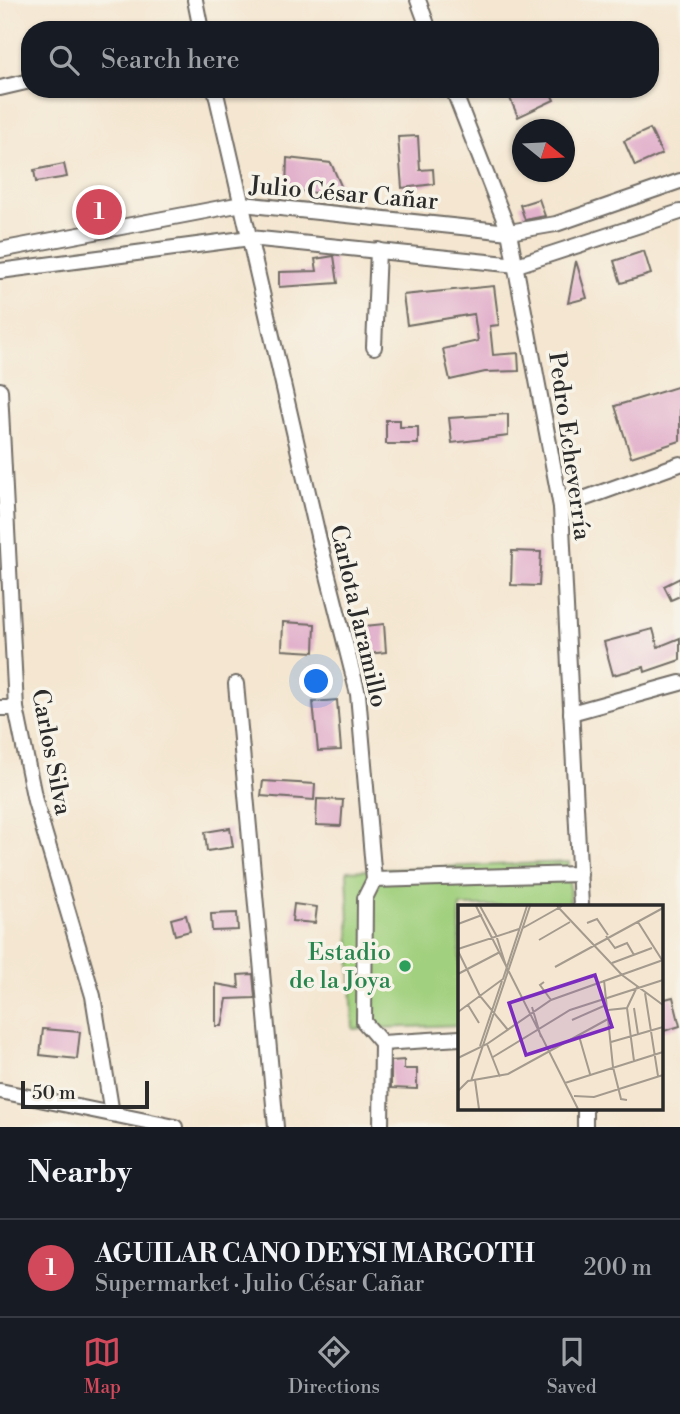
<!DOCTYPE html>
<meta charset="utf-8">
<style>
:root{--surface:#171b24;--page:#242831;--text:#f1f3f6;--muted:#9ea1a6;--line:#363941;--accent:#d1495b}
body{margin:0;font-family:"Libre Bodoni",serif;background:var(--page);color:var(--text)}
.compass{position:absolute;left:512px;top:119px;width:63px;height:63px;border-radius:50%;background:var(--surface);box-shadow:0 2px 5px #0004;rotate:108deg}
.scale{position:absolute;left:21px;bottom:18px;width:128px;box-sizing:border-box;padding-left:7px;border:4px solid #2b2b2b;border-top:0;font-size:19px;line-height:24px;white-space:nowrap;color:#2b2b2b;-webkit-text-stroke:5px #f7f3e8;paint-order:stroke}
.you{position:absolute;left:317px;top:682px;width:24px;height:24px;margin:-18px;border:5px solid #fff;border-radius:50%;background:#1a73e8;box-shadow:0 0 0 10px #1a73e833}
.badge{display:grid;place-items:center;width:46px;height:46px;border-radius:50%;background:var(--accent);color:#fff;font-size:23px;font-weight:700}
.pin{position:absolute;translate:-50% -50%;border:4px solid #fff;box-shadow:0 2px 7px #0006}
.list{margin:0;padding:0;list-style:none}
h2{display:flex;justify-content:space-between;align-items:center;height:91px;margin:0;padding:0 28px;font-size:30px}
h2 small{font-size:23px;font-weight:400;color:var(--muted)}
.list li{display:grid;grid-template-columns:46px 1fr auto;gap:21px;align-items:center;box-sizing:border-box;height:98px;padding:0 28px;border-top:2px solid var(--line)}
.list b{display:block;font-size:26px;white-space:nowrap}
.list p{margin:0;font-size:23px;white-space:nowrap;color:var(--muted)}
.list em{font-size:23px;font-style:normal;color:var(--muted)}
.icon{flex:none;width:38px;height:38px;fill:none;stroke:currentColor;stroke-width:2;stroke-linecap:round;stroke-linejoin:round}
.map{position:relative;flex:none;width:680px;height:1127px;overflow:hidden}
.search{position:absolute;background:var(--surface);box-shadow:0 2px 5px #0004;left:21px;right:21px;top:21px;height:77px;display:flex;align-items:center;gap:18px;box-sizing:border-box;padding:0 24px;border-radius:28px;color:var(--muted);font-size:26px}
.sheet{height:189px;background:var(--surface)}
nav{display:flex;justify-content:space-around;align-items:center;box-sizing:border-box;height:98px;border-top:2px solid var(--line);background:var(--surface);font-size:19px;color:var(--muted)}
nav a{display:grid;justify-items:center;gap:4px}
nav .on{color:var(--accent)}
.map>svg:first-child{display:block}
</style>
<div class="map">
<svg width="680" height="1127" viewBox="0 0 680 1127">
<rect width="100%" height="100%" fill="#f7f3e8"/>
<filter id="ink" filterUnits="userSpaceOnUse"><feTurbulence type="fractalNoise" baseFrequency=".0143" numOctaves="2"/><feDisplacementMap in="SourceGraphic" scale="14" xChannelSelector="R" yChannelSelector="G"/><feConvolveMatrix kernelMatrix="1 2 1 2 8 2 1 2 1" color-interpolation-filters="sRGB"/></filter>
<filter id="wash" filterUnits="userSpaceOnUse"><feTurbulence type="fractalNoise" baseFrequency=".00686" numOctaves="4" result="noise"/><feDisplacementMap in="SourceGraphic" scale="28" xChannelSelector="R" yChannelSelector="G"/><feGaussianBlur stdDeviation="1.57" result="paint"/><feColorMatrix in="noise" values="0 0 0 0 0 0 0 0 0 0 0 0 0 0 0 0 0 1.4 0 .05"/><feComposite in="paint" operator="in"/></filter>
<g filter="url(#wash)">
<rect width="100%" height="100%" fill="#f4e6d0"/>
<!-- green -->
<polygon fill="#a1d07e" stroke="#667e54" stroke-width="2" points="569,862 570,906 460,906 459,1025 353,1029 347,871"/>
<g id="blocks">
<!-- building -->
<g fill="#e2b1cc">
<polygon points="506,89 549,89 554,100 518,117"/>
<polygon points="650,129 662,154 635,166 624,141"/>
<polygon points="418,136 420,170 433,169 434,184 402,188 398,137"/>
<polygon points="287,158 331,163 346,197 286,189"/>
<polygon points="64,164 67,177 36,182 34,170"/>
<polygon points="539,199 545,216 525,220 520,205"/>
<polygon points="644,251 651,274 621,283 614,261"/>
<polygon points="334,256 338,283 279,287 279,272 317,271 315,259"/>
<polygon points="576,261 587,298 568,303"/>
<polygon points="494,286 499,325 490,326 493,355 518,353 519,371 485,372 450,380 443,349 478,341 474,314 407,325 403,295"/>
<polygon points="680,386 680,441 631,457 615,406"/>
<polygon points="508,414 508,436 452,443 449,418"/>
<polygon points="386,420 400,420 400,427 418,427 418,444 386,444"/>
<polygon points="512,551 541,552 539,586 511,585"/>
<polygon points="680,578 680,596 671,600 664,586"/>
<polygon points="283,622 315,624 314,652 282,650"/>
<polygon points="384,624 386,652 358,655 355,627"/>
<polygon points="653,629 658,647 680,638 680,660 645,672 644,667 613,675 604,642"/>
<polygon points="337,700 341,750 318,751 313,702"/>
<polygon points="263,781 315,784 314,800 261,796"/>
<polygon points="317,799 343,800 341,826 316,825"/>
<polygon points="230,828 233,847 207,851 205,832"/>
<polygon points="294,904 317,907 315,923 292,921"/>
<polygon points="237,913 238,930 212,931 211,914"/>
<polygon points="186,915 190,931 175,935 171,919"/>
<polygon points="253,974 255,998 227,999 222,1026 216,1026 216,984 239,988 238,975"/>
<polygon points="673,997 680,1026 661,1032 661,1000"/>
<polygon points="43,1029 80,1032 77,1059 40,1055"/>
<polygon points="404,1060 404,1069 417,1069 417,1089 391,1088 391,1061"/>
</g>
</g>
</g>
<g filter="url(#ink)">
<use href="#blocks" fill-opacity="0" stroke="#716c65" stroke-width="2"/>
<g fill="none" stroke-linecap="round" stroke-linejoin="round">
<!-- minor casing -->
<g stroke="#716c65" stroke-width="18">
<g id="minor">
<polyline points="195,0 201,30"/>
<polyline points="418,0 429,30"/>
<polyline points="0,88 30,81"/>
<polyline points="215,89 319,540 358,694 374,880 365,898 364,1022 382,1043 381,1127"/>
<polyline points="453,89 509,232 561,507 581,906"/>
<polyline points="0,250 242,204 509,232 556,224 680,181"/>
<polyline points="0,271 250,238 517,265 680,212"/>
<polyline points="374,347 378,250"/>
<polyline points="0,390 16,708 35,801 93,996 112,1114"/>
<polyline points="561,507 680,464"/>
<polyline points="236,684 276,1127"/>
<polyline points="0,708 16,708"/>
<polyline points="571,713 680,683"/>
<polyline points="374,880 580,874"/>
<polyline points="382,1043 460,1038"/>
<polyline points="0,1091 175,1127"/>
<polyline points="585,1127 585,1108"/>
</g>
</g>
<!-- minor -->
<use href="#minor" stroke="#fff" stroke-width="14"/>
</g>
</g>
<!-- markers -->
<circle fill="#2e9e5b" stroke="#f7f3e8" stroke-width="2.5" cx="405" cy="966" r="7"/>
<g text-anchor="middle" stroke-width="7" stroke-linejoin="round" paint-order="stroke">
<!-- street labels -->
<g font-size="24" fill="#2b2b2b" stroke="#f7f3e8">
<text transform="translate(344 193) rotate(5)" y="8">Julio César Cañar</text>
<text transform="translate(570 446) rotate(82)" y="8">Pedro Echeverría</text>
<text transform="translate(359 616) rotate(77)" y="8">Carlota Jaramillo</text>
<text transform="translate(52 752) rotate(79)" y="8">Carlos Silva</text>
</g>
<!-- leisure labels -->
<g font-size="24" fill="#27864d" stroke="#f7f3e8" text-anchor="end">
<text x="391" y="960">Estadio<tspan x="391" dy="28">de la Joya</tspan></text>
</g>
</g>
<!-- overview -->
<g transform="translate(458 905)">
<rect width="205" height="205" fill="#f4e6d0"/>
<path fill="none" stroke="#a49b8e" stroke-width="2" d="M 18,1 L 120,204M 22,1 L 38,30 L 50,67M 99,1 L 164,70 L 205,100M 180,17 L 204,55M 129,18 L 139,14 L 150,30M 0,19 L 24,10M 65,23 L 104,1M 148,31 L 157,43 L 169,38 L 176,50M 81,35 L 112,17M 0,44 L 61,24M 0,46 L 22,91 L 50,125M 154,58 L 194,43M 97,62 L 205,3M 0,69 L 42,47M 146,75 L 155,162 L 163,194 L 169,195M 86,77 L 82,80 L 93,95M 187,88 L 200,171M 10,100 L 21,118M 74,102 L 83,132M 169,103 L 176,156M 176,103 L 180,129M 150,105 L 169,103 L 179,82M 0,107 L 45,74 L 69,1M 114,115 L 148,100M 121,131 L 132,169M 153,137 L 205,122M 29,139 L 42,172M 22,141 L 44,76M 35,152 L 112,105 L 205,75M 0,153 L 29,139 L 93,95 L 205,55M 17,175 L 21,204M 13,176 L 72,1M 107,178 L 205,147M 0,186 L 10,176 L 50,169 L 150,114M 116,191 L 136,192 L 205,170"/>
<path fill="#7b2cbf" fill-opacity="0.15" stroke="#7b2cbf" stroke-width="3.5" d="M 137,70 L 154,122 L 68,150 L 51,98 Z"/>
<rect width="205" height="205" fill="none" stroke="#2b2b2b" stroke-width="3.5"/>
</g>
</svg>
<svg class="compass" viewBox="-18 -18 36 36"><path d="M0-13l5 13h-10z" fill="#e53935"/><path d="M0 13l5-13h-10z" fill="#9ea1a6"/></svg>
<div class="scale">50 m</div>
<div class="you"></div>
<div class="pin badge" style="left:99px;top:212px">1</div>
<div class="search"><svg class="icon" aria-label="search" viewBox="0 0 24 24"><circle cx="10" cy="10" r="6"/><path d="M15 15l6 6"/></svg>Search here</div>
</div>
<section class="sheet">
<h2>Nearby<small></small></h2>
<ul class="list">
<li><span class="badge">1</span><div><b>AGUILAR CANO DEYSI MARGOTH</b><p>Supermarket · Julio César Cañar</p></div><em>200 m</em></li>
</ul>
</section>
<nav>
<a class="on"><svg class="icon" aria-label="map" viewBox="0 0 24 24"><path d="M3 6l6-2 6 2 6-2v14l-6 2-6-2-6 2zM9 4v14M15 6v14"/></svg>Map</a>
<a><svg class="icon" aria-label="directions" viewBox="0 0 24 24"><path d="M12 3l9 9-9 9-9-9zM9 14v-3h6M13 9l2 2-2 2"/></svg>Directions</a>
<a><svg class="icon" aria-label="saved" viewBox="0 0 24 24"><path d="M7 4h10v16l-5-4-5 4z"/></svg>Saved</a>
</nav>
